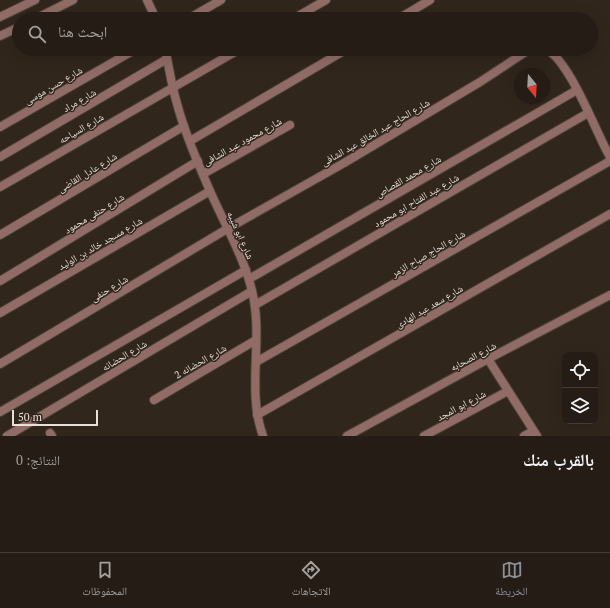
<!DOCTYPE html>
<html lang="ar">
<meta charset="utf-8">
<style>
:root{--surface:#251c15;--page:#312922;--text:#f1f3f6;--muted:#a3a1a0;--line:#423a34;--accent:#8c9099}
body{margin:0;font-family:"PT Serif","Noto Naskh Arabic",serif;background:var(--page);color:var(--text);direction:rtl}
.controls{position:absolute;right:12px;bottom:12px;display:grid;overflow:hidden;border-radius:8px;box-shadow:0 4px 16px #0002}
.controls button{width:36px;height:36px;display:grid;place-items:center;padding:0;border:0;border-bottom:1px solid var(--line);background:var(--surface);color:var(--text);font:20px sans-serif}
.compass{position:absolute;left:514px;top:68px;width:36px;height:36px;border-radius:50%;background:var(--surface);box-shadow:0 4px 16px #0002;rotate:162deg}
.scale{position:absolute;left:12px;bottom:10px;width:86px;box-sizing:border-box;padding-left:4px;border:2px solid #e8e1da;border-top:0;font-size:11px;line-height:14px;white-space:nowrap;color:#e8e1da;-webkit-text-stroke:3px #31261c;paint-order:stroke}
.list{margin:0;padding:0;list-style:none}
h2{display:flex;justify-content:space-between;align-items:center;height:52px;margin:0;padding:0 16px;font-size:17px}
h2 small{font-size:13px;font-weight:400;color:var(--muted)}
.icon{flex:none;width:22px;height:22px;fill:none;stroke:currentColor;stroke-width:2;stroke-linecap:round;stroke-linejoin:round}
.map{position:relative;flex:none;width:610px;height:436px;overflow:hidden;direction:ltr}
.search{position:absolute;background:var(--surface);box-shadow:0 4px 16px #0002;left:12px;right:12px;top:12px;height:44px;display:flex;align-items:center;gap:10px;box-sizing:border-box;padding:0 14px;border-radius:22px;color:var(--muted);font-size:15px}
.sheet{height:116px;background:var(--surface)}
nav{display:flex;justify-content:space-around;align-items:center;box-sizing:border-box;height:56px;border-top:1px solid var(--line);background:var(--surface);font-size:11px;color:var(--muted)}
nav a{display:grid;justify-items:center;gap:2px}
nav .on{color:var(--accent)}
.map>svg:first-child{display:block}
</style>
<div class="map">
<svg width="610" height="436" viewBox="0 0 610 436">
<rect width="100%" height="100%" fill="#31261c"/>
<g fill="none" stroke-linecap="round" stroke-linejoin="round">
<!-- minor casing -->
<g stroke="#4e443a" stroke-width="10">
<g id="minor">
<polyline points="147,0 156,19"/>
<polyline points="0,17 35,0"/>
<polyline points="35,19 73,0"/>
<polyline points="188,19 221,0"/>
<polyline points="293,19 326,0"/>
<polyline points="398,19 430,0"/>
<polyline points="0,36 19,27"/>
<path d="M 165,49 C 169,66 171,83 176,100 C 184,131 197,161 210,191 C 224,223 244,257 252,291 C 264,339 246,390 263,436"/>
<path d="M 545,49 C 569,58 596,133 610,157"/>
<polyline points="0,127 136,49"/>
<polyline points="190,141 347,49"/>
<polyline points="0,157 167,59"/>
<polyline points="203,174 290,125"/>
<polyline points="0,187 240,49"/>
<polyline points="0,235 184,126"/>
<polyline points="249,279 577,90"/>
<polyline points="0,281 198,161"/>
<polyline points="255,305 588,113"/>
<polyline points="0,313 210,191"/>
<polyline points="488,359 537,436"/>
<polyline points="256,362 610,161"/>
<polyline points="0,364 227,229 344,163 480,82 530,49"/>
<polyline points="154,400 256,340"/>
<polyline points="0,412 246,270"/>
<polyline points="257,415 610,214"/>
<polyline points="50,433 52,436"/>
<polyline points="7,436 252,291"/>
<polyline points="424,436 508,391"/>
<polyline points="524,436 533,431"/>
</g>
</g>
<!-- tertiary casing -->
<g stroke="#4e443a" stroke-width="10">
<polyline id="tertiary" points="347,436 488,359 610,295"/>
</g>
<!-- minor -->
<use href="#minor" stroke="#916c67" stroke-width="8"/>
<!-- tertiary -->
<use href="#tertiary" stroke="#916c67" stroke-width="8"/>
</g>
<g text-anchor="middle" stroke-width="3" stroke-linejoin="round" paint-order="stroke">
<!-- street labels -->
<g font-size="10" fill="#e8e1da" stroke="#31261c">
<text transform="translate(53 85) rotate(-30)" y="4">شارع حسن موسى</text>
<text transform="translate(79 100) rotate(-30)" y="4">شارع مراد</text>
<text transform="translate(81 128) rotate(-30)" y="4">شارع السياحه</text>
<text transform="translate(375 132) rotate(-30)" y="4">شارع الحاج عبد الخالق عبد الشافى</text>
<text transform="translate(242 141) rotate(-29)" y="4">شارع محمود عبد الشافى</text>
<text transform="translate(87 172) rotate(-31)" y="4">شارع عادل القاضى</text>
<text transform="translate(408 176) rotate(-30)" y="4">شارع محمد القصاص</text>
<text transform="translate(416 200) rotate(-30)" y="4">شارع عبد الفتاح ابو محمود</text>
<text transform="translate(94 213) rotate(-31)" y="4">شارع حنفى محمود</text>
<text transform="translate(241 235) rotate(66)" y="4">شارع ابو شيبه</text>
<text transform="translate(100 243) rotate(-30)" y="4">شارع مسجد خالد بن الوليد</text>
<text transform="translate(428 253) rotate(-30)" y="4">شارع الحاج صباح الزمر</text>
<text transform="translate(109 288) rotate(-31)" y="4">شارع حنفى</text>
<text transform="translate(429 306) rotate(-30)" y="4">شارع سعد عبد الهادى</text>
<text transform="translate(124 355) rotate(-31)" y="4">شارع الحضانه</text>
<text transform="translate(473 356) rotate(-28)" y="4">شارع الصحابه</text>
<text transform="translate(200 361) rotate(-30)" y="4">شارع الحضانه 2</text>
<text transform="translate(461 405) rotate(-28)" y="4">شارع ابو المجد</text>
</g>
</g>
</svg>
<div class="controls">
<button><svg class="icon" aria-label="locate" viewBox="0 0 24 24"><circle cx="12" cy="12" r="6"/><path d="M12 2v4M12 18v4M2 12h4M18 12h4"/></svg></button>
<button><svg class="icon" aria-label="layers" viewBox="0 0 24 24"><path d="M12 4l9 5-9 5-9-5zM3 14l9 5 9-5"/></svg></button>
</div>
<svg class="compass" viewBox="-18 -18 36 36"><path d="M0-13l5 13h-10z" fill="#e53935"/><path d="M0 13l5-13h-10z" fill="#a3a1a0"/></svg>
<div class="scale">50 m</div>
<div class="search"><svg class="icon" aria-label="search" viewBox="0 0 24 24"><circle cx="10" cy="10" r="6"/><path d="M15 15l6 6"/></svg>ابحث هنا</div>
</div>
<section class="sheet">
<h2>بالقرب منك<small>النتائج: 0</small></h2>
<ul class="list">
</ul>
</section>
<nav>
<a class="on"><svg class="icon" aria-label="map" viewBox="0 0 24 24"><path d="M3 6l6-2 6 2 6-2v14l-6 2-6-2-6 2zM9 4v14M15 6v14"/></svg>الخريطة</a>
<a><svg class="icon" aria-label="directions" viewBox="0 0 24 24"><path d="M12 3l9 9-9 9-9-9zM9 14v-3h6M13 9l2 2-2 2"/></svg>الاتجاهات</a>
<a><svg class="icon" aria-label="saved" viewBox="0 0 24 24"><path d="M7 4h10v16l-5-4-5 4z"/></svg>المحفوظات</a>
</nav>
